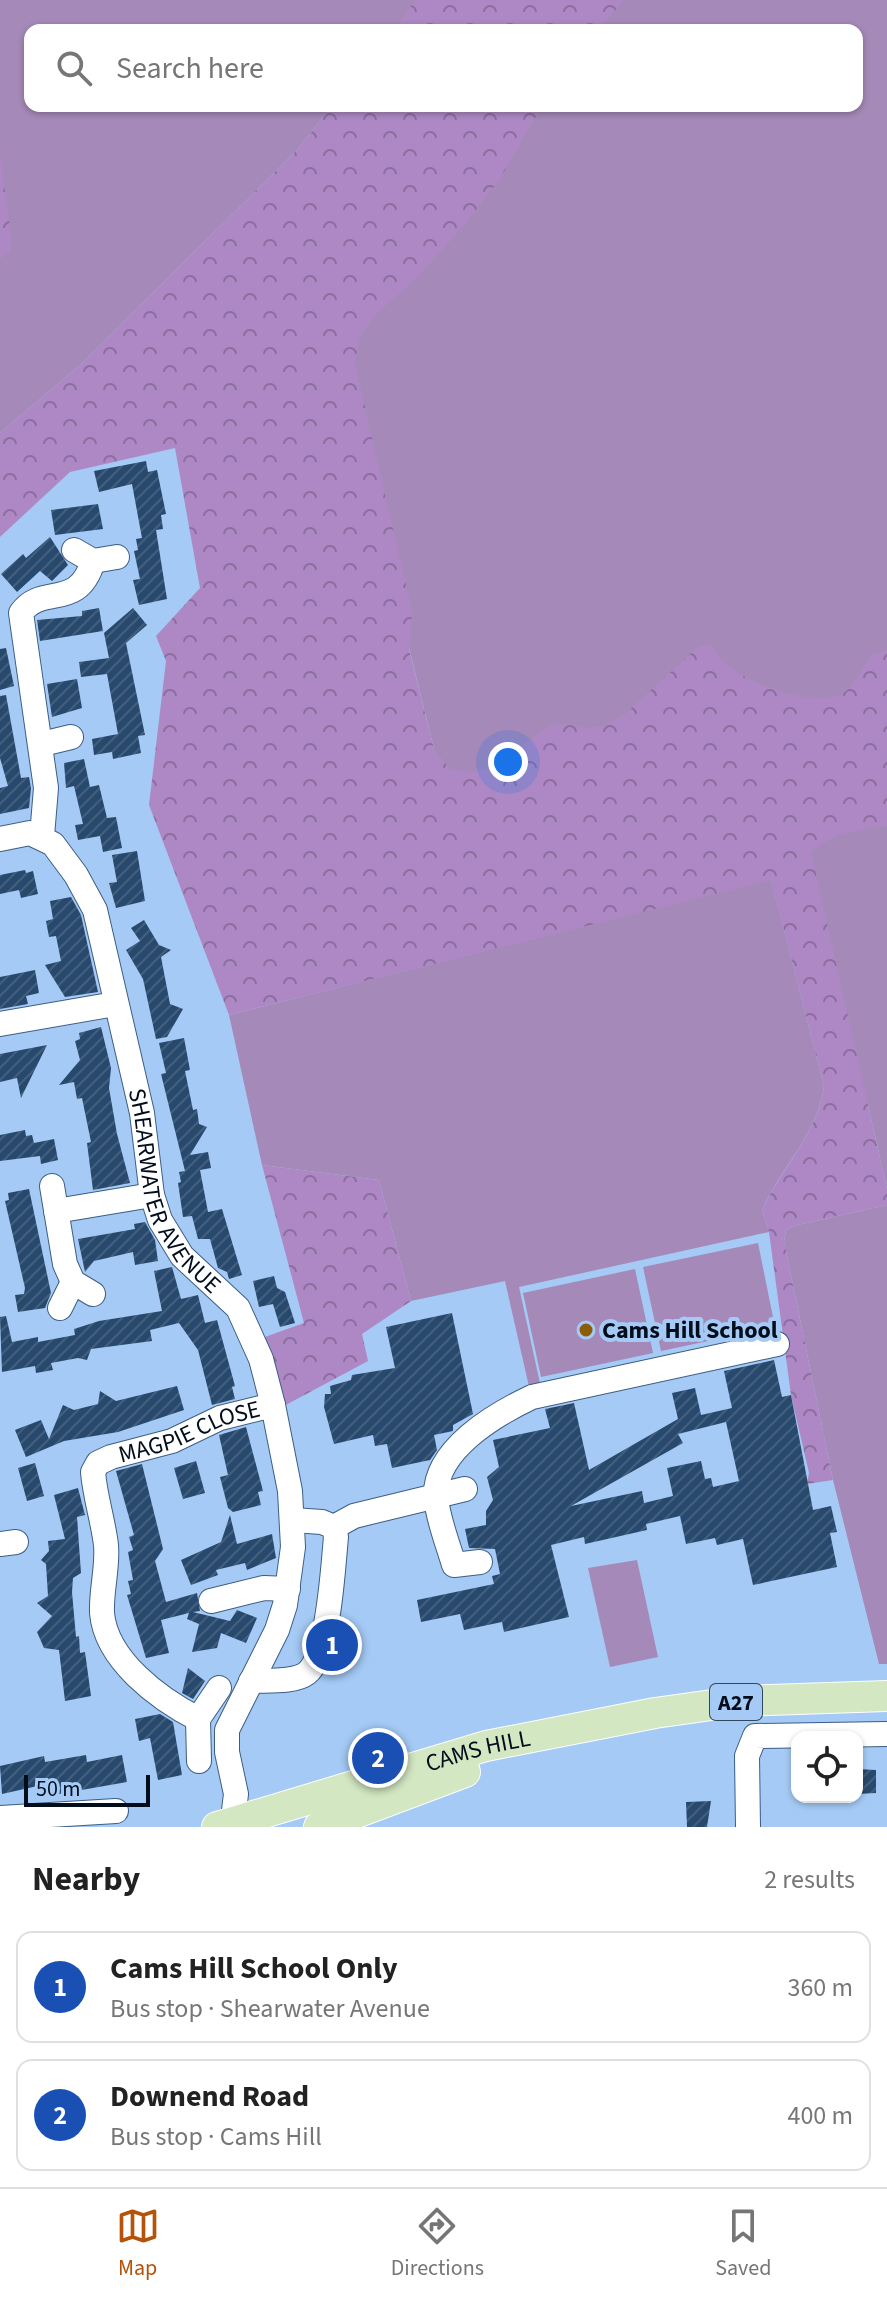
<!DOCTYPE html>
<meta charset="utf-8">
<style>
:root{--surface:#fff;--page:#f6f6f6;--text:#222;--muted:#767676;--line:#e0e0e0;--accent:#b45309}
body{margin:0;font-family:"Source Sans 3",sans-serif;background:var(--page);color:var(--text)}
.controls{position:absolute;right:24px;bottom:24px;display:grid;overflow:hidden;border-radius:16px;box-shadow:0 2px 6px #0004}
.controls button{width:72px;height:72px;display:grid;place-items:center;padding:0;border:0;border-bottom:2px solid var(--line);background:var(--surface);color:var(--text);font:40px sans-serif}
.scale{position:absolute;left:24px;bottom:20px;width:126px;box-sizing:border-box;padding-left:8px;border:4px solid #020d1b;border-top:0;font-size:22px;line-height:28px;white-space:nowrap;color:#020d1b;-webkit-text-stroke:6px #a4caf5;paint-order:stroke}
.you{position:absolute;left:508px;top:762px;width:28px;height:28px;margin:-20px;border:6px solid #fff;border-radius:50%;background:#1a73e8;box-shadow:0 0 0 12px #1a73e833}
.badge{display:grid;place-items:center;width:52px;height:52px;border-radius:50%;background:var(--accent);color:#fff;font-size:26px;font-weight:700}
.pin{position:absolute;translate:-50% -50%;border:4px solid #fff;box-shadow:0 2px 8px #0006}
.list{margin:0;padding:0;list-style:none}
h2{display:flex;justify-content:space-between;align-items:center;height:104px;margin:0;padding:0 32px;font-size:34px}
h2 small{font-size:26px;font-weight:400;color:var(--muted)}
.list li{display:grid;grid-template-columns:52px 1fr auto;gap:24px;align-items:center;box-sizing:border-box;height:112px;margin:0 16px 16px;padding:0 16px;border:2px solid var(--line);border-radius:16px}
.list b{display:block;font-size:30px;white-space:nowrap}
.list p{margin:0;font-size:26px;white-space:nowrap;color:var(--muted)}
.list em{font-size:26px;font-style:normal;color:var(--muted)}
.icon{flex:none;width:44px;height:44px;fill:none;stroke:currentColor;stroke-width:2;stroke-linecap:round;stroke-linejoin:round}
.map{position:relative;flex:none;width:887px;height:1827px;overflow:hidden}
.search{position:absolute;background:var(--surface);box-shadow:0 2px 6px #0004;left:24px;right:24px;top:24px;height:88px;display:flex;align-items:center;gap:20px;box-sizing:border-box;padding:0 28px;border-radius:16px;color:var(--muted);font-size:30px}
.sheet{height:360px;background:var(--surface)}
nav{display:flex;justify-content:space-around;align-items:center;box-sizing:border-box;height:112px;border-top:2px solid var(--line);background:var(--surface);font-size:22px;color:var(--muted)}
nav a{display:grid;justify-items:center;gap:4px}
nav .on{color:var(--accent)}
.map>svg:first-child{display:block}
</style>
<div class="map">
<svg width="887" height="1827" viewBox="0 0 887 1827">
<defs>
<pattern id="forest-crowns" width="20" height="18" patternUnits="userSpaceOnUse" patternTransform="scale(2)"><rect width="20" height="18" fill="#ad88c4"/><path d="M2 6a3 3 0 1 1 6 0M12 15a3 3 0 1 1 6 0" fill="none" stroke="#8b6e9e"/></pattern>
<pattern id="building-hatch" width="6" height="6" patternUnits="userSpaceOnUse" patternTransform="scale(2)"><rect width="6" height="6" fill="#28496e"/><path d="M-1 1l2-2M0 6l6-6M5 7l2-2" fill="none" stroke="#445f7d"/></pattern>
</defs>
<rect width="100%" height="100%" fill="#a4caf5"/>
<!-- grass -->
<g fill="#a589b8">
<polygon points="0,0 887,0 887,1189 868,1105 789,875 446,797 294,185 346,106 857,106 857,30 30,30 30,106 332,106 296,151 81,364 0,433"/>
<path d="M 771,879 L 824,1086 C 818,1134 781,1167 762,1210 L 769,1232 L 519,1287 L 541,1388 L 530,1391 L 505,1281 L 411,1301 L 379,1180 L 262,1165 L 229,1015 Z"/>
<polygon points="887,1205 887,1664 879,1664 833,1480 784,1241 786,1230 793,1226"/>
<polygon points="758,1243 775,1327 661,1351 643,1267"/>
<polygon points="635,1269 653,1353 541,1377 523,1293"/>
<polygon points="637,1560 658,1657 610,1667 588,1568"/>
</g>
<!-- forest -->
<g fill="url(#forest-crowns)">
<polygon points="415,0 624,0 598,30 395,30"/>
<path d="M 332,106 L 542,106 L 500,179 L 459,231 L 417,278 L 374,316 L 359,339 L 355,364 L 412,611 L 409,649 L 434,749 L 449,768 L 468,773 L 496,766 L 550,725 L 567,723 L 587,728 L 605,725 L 625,714 L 698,647 L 709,644 C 716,651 722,660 730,667 C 751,685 816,708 842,694 C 855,687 863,667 871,654 L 887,650 L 887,826 C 859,829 833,833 811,852 L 887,1189 L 887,1205 L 793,1226 L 786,1230 L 784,1241 L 833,1480 L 807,1484 L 809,1473 L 791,1395 L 769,1232 L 762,1210 C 781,1168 818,1134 824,1086 L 771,880 L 229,1015 L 149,805 L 166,661 L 156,636 L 200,588 L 175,448 L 70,472 L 0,537 L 0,433 L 81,364 L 296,151 Z"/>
<polygon points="0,154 12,243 10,251 0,259"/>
<polygon points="262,1165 379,1180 411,1301 362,1334 368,1361 282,1407 265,1337 304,1323"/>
</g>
<!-- building -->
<g fill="url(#building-hatch)" fill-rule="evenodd">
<polygon points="146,461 148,472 157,470 166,514 161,515 163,529 156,530 167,599 139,605 133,580 140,579 134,551 138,550 136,539 142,538 132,484 99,492 94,471"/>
<polygon points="98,504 103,529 55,535 51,510"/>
<polygon points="50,537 68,565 52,581 40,571 17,592 1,574 23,554 26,558"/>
<polygon points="99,608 103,631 40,641 37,620 82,616 82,611"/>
<polygon points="133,608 147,625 126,643 145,735 138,736 141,753 113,759 112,752 94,755 92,739 118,734 107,674 81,677 79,662 109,658 104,633"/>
<polygon points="6,648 14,686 0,690 0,649"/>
<polygon points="77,679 82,708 52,717 47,684"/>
<polygon points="6,695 21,778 29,777 31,788 29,808 0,814 0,788 8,786 0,758 0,696"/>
<polygon points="84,759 90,787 99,785 107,818 116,817 122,848 103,852 100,836 78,840 75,825 83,824 74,786 66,788 64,763"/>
<polygon points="137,851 145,901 116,908 109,883 117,882 112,855"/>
<polygon points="25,870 26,873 33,871 38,894 21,898 19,890 0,894 0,875"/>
<polygon points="71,897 81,915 98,992 65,997 45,965 61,961 56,936 49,937 46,921 53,919 50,901"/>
<polygon points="144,920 159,945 171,950 161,957 170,1004 183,1009 167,1037 156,1039 143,979 126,950 140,941 131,928"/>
<polygon points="35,970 39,993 26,996 28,1004 0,1009 0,977"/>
<polygon points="101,1027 111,1068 109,1088 117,1134 130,1183 93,1190 87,1143 91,1142 82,1098 77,1099 74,1082 59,1085 80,1060 75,1041 80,1039 79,1033"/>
<polygon points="184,1038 190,1070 185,1071 193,1110 197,1109 199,1124 207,1127 190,1155 208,1152 211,1168 200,1170 208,1212 222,1209 242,1275 229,1279 227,1272 218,1268 210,1239 198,1239 192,1216 183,1217 178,1183 181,1182 179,1172 185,1171 161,1074 166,1073 159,1043"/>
<polygon points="47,1045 21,1098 17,1078 0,1082 0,1054"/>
<polygon points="25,1130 26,1136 32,1135 34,1143 54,1139 58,1160 41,1164 40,1156 0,1161 0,1135"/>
<polygon points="29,1189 51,1293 45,1308 18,1312 15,1295 24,1294 25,1288 5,1201 9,1200 8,1193"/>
<polygon points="145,1222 155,1240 158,1261 135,1265 133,1252 94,1261 85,1272 78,1239 135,1229 134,1224"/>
<polygon points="172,1267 181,1299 198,1295 205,1323 217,1320 235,1386 232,1387 235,1399 212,1405 198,1350 179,1323 150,1330 152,1341 91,1349 87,1360 78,1358 51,1363 53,1370 36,1373 35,1366 2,1372 0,1317 6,1316 12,1342 38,1337 38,1342 75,1335 74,1329 99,1321 162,1311 154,1271"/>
<polygon points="274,1276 277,1288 285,1292 295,1323 280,1327 273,1304 259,1307 253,1281"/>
<polygon points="452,1313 473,1414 453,1425 453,1431 434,1435 437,1450 430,1460 392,1468 387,1444 375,1446 373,1435 334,1444 324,1407 325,1394 331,1394 330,1386 351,1380 352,1375 395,1368 386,1327"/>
<path d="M 774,1360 L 782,1397 L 791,1395 L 813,1510 L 831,1506 L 837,1532 L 830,1533 L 837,1567 L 753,1585 L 743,1539 L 717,1545 L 715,1538 L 686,1544 L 680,1516 L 646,1524 L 647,1530 L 585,1544 L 584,1537 L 551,1545 L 569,1617 L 504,1632 L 502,1622 L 464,1630 L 460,1614 L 421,1622 L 417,1600 L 494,1584 L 492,1576 L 500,1574 L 495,1549 L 469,1548 L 465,1529 L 486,1525 L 486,1511 L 493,1500 L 487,1477 L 499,1467 L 493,1440 L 550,1428 L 545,1409 L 574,1403 L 589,1470 L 678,1419 L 672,1393 L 695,1388 L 701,1415 L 732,1408 L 724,1371 ZM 726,1422 L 739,1481 L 713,1487 L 711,1478 L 705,1479 L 701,1461 L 667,1468 L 673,1496 L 644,1503 L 642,1491 L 571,1506 L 683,1443 L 678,1434 Z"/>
<polygon points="177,1386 184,1410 118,1432 64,1441 26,1457 15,1430 41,1420 49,1439 63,1405 74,1410 98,1404 100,1391 116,1401"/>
<polygon points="246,1427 263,1491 258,1492 261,1505 233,1512 228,1508 220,1477 228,1475 219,1435"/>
<polygon points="196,1461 205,1493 183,1499 174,1468"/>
<polygon points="35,1463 44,1496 27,1501 18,1468"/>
<polygon points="142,1464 163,1549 155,1561 166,1602 197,1593 200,1611 193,1612 230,1621 237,1610 257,1618 246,1643 221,1633 217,1648 192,1652 199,1624 187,1619 189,1613 161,1620 169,1653 146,1658 127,1595 131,1594 128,1581 133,1580 128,1552 133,1550 129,1537 134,1535 116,1471"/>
<polygon points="78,1488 85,1515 77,1517 81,1573 73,1578 72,1592 76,1637 79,1636 80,1653 85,1652 91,1696 65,1701 59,1650 44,1648 37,1632 52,1616 37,1603 48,1596 46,1564 41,1560 49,1551 48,1541 65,1539 54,1495"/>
<polygon points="230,1515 237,1544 272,1534 276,1558 247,1570 245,1563 216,1570 218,1575 191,1585 181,1560 221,1542"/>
<polygon points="188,1668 205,1681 193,1699 182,1693"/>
<polygon points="160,1714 173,1722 182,1775 158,1780 150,1738 139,1741 135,1719"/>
<polygon points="86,1755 87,1762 122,1755 127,1782 53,1795 51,1783 2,1794 0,1766 44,1756 45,1762"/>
<polygon points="857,1769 876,1770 876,1793 857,1794"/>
<polygon points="711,1801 707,1827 687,1827 686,1802"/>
</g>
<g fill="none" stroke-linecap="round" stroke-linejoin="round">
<!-- minor casing -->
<g stroke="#3c5e84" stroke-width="26">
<g id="minor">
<polyline points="74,550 93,561 117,557"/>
<polyline points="42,744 71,737"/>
<path d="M 42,836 L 46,788 L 21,613 C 42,583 78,612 93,561"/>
<path id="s1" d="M 0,839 L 30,833 L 53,844 L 76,875 L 95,910 L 142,1113 L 152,1195 L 160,1220 L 182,1256 L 238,1308 L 261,1359 L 273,1405 L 290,1491 L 293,1547 L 285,1605 L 277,1630 L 227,1730 L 227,1752 L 236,1794 L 232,1827"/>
<polyline points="0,1024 115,1004"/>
<polyline points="52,1186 65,1264 73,1282"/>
<polyline points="56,1211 152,1195"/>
<polyline points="60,1308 73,1282 93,1294"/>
<polyline points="334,1527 354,1516 465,1489"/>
<polyline points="0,1544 16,1542"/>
<path d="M 480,1562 L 454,1565 C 448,1544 438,1520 436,1498 C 433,1450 496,1414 532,1397 L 777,1344"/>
<polyline points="211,1601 264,1588 288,1589"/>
<path d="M 251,1681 C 267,1680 294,1683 307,1673 C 329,1655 333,1566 336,1537 L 334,1527 L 322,1522 L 293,1520"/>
<path id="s2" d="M 198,1719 C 159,1699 106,1660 102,1613 C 101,1590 108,1568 106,1545 C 103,1520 95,1497 93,1472 L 98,1463 L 111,1457 L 172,1441 L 220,1418 L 273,1405"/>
<polyline points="199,1761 198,1719 219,1688"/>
<polyline points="0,1818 116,1811"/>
<polyline points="748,1827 747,1756 755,1736 887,1734"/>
</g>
</g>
<!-- major casing -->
<g stroke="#fff" stroke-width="32">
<g id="major">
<path id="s3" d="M 217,1827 L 486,1746 L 655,1713 L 740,1701 L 887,1696"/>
<polyline points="319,1827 465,1772"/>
</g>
</g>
<!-- minor -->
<use href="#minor" stroke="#fff" stroke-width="24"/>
<!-- major -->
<use href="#major" stroke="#d3e7c2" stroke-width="30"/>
</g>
<!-- markers -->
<circle fill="#8e5c08" stroke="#a4caf5" stroke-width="3" cx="586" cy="1330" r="8"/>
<g text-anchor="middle" stroke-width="8" stroke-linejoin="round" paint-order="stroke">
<!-- shield labels -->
<rect fill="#a4caf5" stroke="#33465c" stroke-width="2" x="710" y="1684" width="52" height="36" rx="6"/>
<g font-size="22" font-weight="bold" fill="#020d1b">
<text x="736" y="1710">A27</text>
</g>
<!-- street labels -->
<g font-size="24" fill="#020d1b" stroke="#a4caf5">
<text dy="8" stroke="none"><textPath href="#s1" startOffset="430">SHEARWATER AVENUE</textPath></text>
<text dy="8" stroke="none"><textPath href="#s2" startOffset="398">MAGPIE CLOSE</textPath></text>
<text dy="8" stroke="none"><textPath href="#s3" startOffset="272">CAMS HILL</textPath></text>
</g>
<!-- poi labels -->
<g font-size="24" font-weight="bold" fill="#020d1b" stroke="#a4caf5" text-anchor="start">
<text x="602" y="1338">Cams Hill School</text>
</g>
</g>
</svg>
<div class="controls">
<button><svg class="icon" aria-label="locate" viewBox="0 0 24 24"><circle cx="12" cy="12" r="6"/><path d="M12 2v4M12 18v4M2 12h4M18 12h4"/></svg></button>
</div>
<div class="scale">50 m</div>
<div class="you"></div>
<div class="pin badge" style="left:332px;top:1645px;background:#1a4fb4">1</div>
<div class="pin badge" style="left:378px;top:1758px;background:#1a4fb4">2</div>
<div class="search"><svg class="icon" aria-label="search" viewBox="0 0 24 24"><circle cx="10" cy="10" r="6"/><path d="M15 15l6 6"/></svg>Search here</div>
</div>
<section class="sheet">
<h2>Nearby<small>2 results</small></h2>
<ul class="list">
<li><span class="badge" style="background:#1a4fb4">1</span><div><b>Cams Hill School Only</b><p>Bus stop · Shearwater Avenue</p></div><em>360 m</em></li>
<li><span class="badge" style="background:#1a4fb4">2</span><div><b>Downend Road</b><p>Bus stop · Cams Hill</p></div><em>400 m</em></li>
</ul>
</section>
<nav>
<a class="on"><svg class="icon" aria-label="map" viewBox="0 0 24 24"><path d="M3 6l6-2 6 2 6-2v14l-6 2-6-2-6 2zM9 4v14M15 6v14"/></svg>Map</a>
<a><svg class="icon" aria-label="directions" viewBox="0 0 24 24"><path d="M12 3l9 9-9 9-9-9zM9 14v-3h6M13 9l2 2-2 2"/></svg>Directions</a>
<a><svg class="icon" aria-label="saved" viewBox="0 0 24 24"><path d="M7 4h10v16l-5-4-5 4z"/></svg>Saved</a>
</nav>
